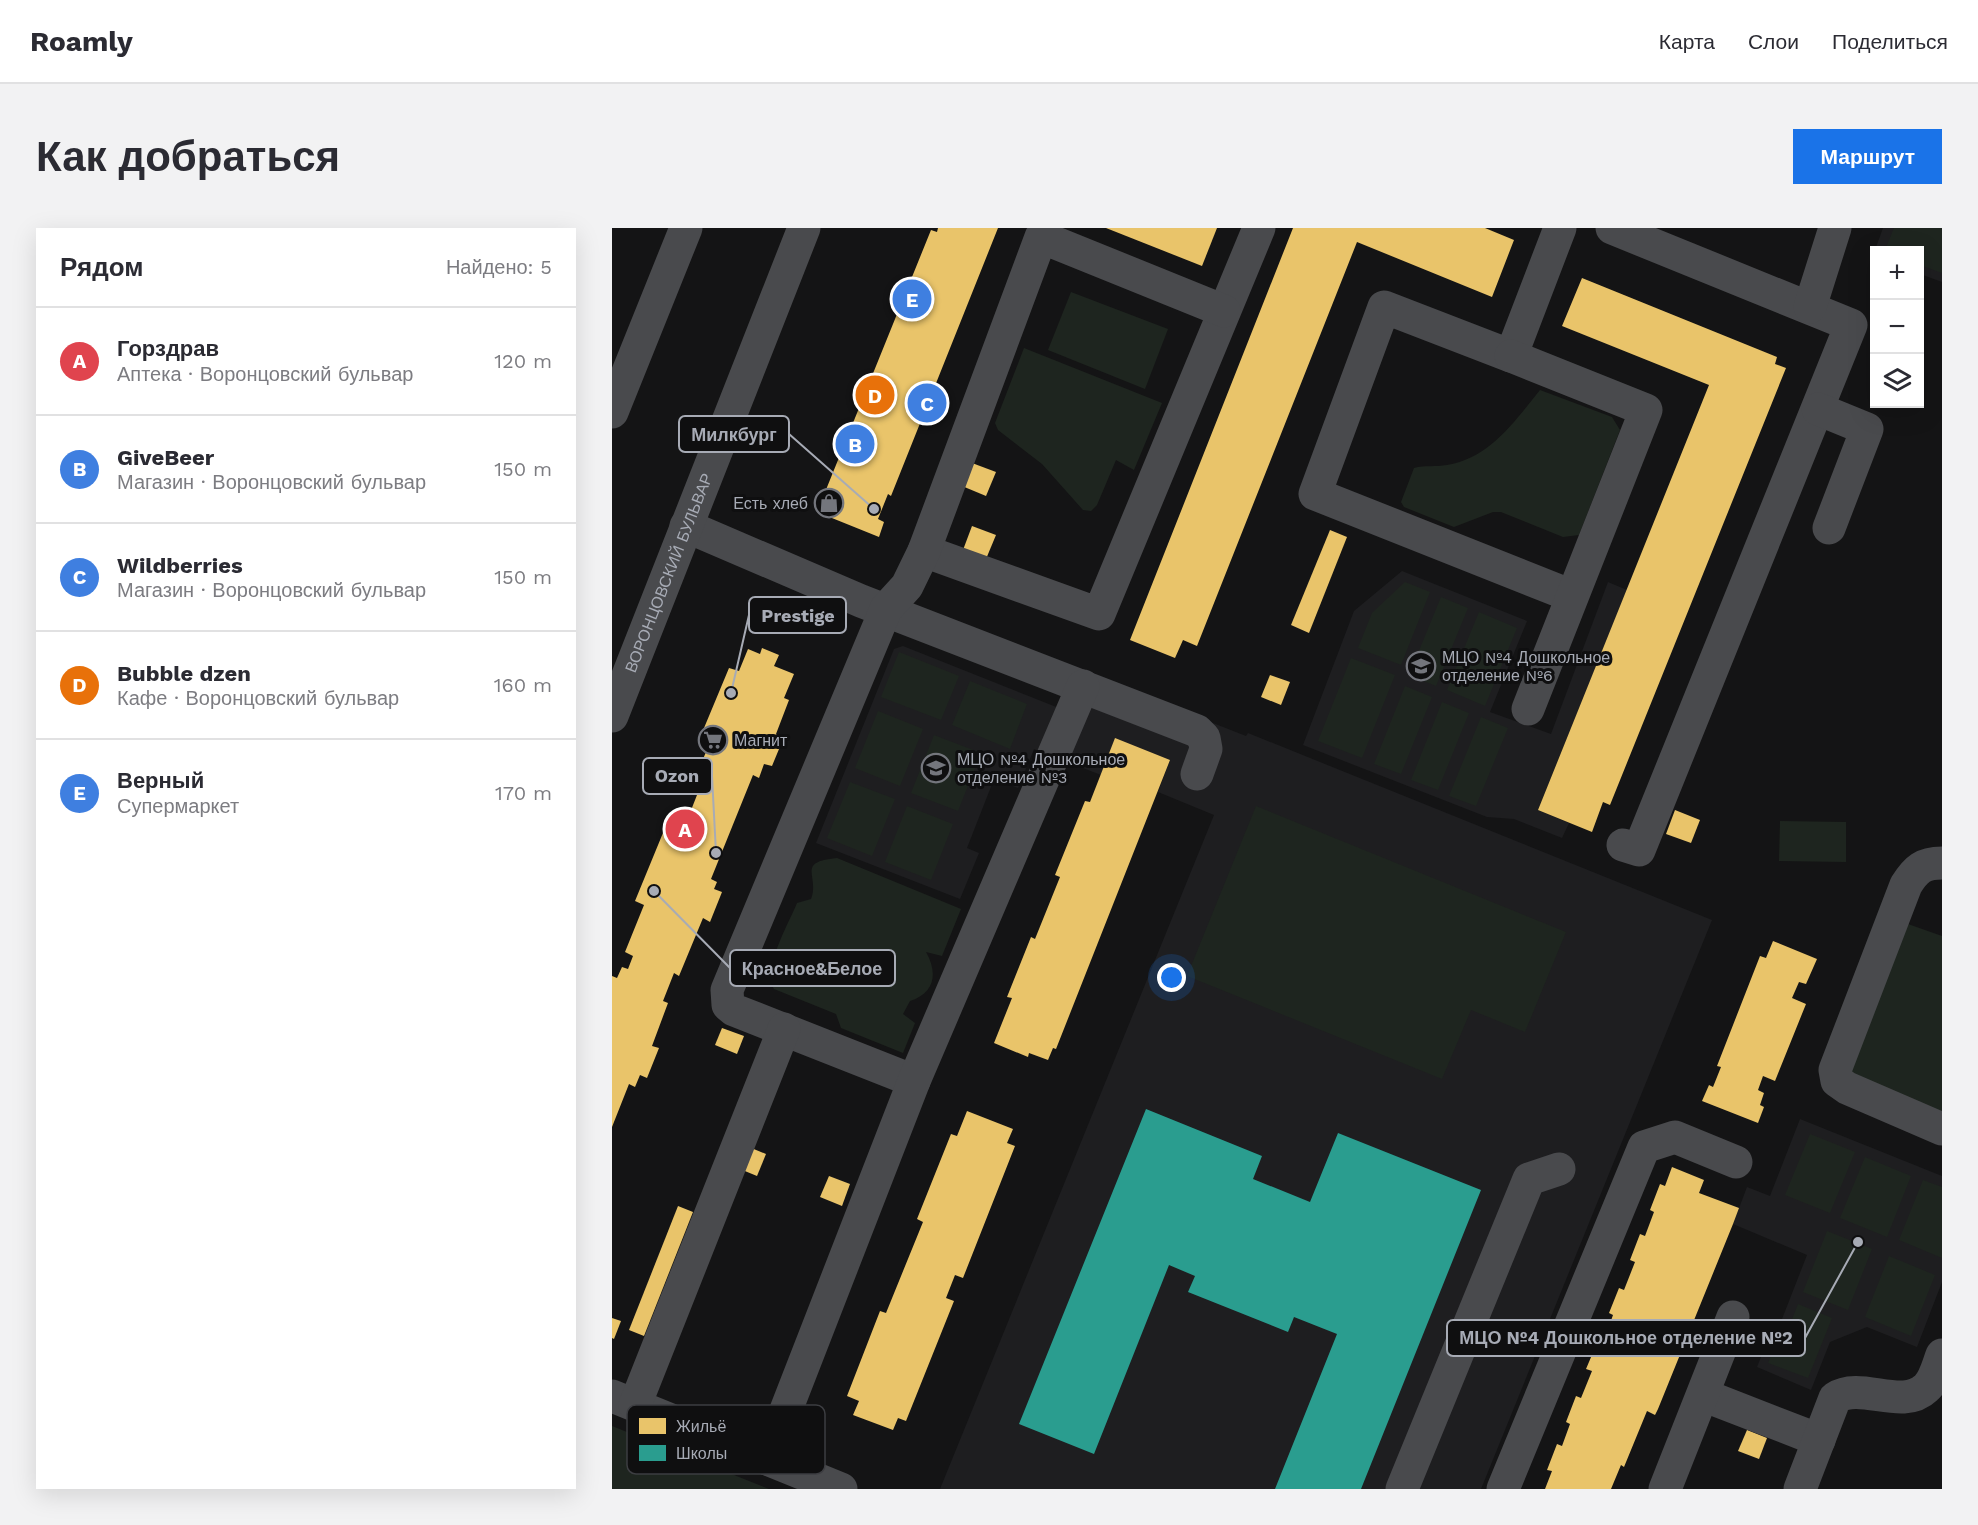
<!DOCTYPE html>
<html lang="ru">
<meta charset="utf-8">
<style>
:root{--surface:#fff;--page:#f2f2f3;--text:#2b2b33;--muted:#7c7c81;--line:#e1e1e2;--accent:#1a73e8}
body{margin:0;font-family:"Work Sans",sans-serif;background:var(--page);color:var(--text)}
.controls{position:absolute;right:18px;top:18px;display:grid;overflow:hidden;border-radius:0px;box-shadow:0 6px 24px #0002}
.controls button{width:54px;height:54px;display:grid;place-items:center;padding:0;border:0;border-bottom:2px solid var(--line);background:var(--surface);color:var(--text);font:30px sans-serif}
.you{position:absolute;left:560px;top:750px;width:21px;height:21px;margin:-15px;border:4px solid #fff;border-radius:50%;background:#1a73e8;box-shadow:0 0 0 9px #1a73e833}
.badge{display:grid;place-items:center;width:39px;height:39px;border-radius:50%;background:var(--accent);color:#fff;font-size:20px;font-weight:700}
.pin{position:absolute;translate:-50% -50%;border:3px solid #fff;box-shadow:0 2px 6px #0006}
.list{margin:0;padding:0;list-style:none}
h2{display:flex;justify-content:space-between;align-items:center;height:78px;margin:0;padding:0 24px;font-size:26px}
h2 small{font-size:20px;font-weight:400;color:var(--muted)}
.list li{display:grid;grid-template-columns:39px 1fr auto;gap:18px;align-items:center;box-sizing:border-box;height:108px;padding:0 24px;border-top:2px solid var(--line)}
.list b{display:block;font-size:22px;white-space:nowrap}
.list p{margin:0;font-size:20px;white-space:nowrap;color:var(--muted)}
.list em{font-size:20px;font-style:normal;color:var(--muted)}
.icon{flex:none;width:33px;height:33px;fill:none;stroke:currentColor;stroke-width:2;stroke-linecap:round;stroke-linejoin:round}
.map{position:relative;flex:none;width:1330px;height:1261px;overflow:hidden;border-radius:0px}
header{display:flex;align-items:center;gap:36px;box-sizing:border-box;height:84px;padding:0 30px;background:var(--surface);border-bottom:2px solid var(--line)}
header strong{font-size:28px}
nav{display:flex;gap:33px;margin-inline-start:auto;font-size:21px}
.intro{display:flex;align-items:center;justify-content:space-between;box-sizing:border-box;height:144px;padding:0 36px}
h1{margin:0;font-size:42px}
.button{padding:15px 27px;border-radius:0px;background:var(--accent);color:#fff;font-size:21px;font-weight:700}
main{display:flex;gap:36px;padding:0 36px}
aside{flex:1;background:var(--surface);border-radius:0px;box-shadow:0 6px 24px #0002}
.map>svg:first-child{display:block}
</style>
<header>
<strong>Roamly</strong>
<nav><a>Карта</a><a>Слои</a><a>Поделиться</a></nav>
</header>
<div class="intro"><h1>Как добраться</h1><a class="button">Маршрут</a></div>
<main>
<aside>
<h2>Рядом<small>Найдено: 5</small></h2>
<ul class="list">
<li><span class="badge" style="background:#e0444e">A</span><div><b>Горздрав</b><p>Аптека · Воронцовский бульвар</p></div><em>120 m</em></li>
<li><span class="badge" style="background:#3f7fe0">B</span><div><b>GiveBeer</b><p>Магазин · Воронцовский бульвар</p></div><em>150 m</em></li>
<li><span class="badge" style="background:#3f7fe0">C</span><div><b>Wildberries</b><p>Магазин · Воронцовский бульвар</p></div><em>150 m</em></li>
<li><span class="badge" style="background:#e8710a">D</span><div><b>Bubble dzen</b><p>Кафе · Воронцовский бульвар</p></div><em>160 m</em></li>
<li><span class="badge" style="background:#3f7fe0">E</span><div><b>Верный</b><p>Супермаркет</p></div><em>170 m</em></li>
</ul>
</aside>
<div class="map">
<svg width="1330" height="1261" viewBox="0 0 1330 1261">
<rect width="100%" height="100%" fill="#141415"/>
<!-- built -->
<g fill="#1e1e20">
<polygon points="1271,0 1330,0 1330,54 1308,46 1308,22 1263,22"/>
<polygon points="790,343 915,393 878,484 939,506 996,354 1015,362 926,582 957,595 950,610 902,591 875,589 691,517 742,383"/>
<polygon points="291,418 472,490 489,451 634,508 636,505 1100,692 869,1261 328,1261 602,587 546,564 558,532 503,511 489,547 422,521 406,560 382,551 355,620 367,625 348,671 204,615 282,421"/>
<polygon points="1188,891 1330,948 1330,1054 1305,1119 1255,1099 1218,1114 1199,1162 1145,1139 1164,1091 1170,1091 1195,1027 1121,996 1135,959 1158,968"/>
</g>
<!-- green -->
<g fill="#1e251f">
<polygon points="1282,0 1330,0 1330,45 1308,37 1308,22 1273,22"/>
<polygon points="459,64 556,101 533,161 436,122"/>
<polygon points="412,120 550,175 522,242 504,232 485,277 479,283 471,282 430,236 386,202 383,195"/>
<path d="M 928,162 L 1000,189 L 1008,202 L 967,307 L 951,309 L 889,284 L 881,284 L 842,299 L 792,279 L 789,274 L 802,240 C 813,237 824,239 835,237 C 878,230 902,194 928,162 Z"/>
<polygon points="793,354 818,364 789,437 746,420 760,385"/>
<polygon points="829,369 856,380 824,458 797,447"/>
<polygon points="867,384 905,400 873,478 835,462"/>
<polygon points="287,424 347,448 329,492 269,469"/>
<polygon points="739,430 783,447 750,530 706,513"/>
<polygon points="358,453 415,476 398,521 340,497"/>
<polygon points="793,458 820,469 789,546 762,536"/>
<polygon points="830,474 857,485 826,562 799,552"/>
<polygon points="266,483 311,501 288,558 243,540"/>
<polygon points="869,489 896,500 864,578 837,568"/>
<polygon points="322,507 369,525 346,583 299,565"/>
<polygon points="238,554 283,571 260,628 215,610"/>
<polygon points="295,578 341,596 319,652 273,634"/>
<polygon points="644,578 954,704 913,804 859,782 830,851 575,748"/>
<polygon points="1168,593 1234,594 1234,634 1167,633"/>
<path d="M 225,630 L 349,681 L 330,728 L 314,724 C 326,745 323,765 298,773 L 291,786 L 303,795 L 291,825 L 229,800 L 224,786 L 162,761 C 149,743 177,695 185,675 L 199,671 C 208,648 183,634 225,630 Z"/>
<polygon points="1296,696 1330,708 1330,887 1246,854 1240,844 1240,834"/>
<polygon points="1198,906 1243,924 1218,985 1173,967"/>
<polygon points="1253,929 1299,948 1275,1009 1228,990"/>
<polygon points="1311,952 1330,959 1330,1030 1287,1012"/>
<polygon points="1215,1003 1260,1021 1236,1082 1191,1064"/>
<polygon points="1277,1028 1323,1047 1299,1108 1253,1089"/>
<polygon points="1186,1076 1220,1090 1196,1150 1156,1135 1167,1107 1173,1109"/>
<polygon points="0,1198 157,1261 0,1261"/>
</g>
<!-- homes -->
<g fill="#e9c46a">
<polygon points="326,0 386,0 279,268 276,266 266,291 272,294 267,309 205,284 319,2 325,4"/>
<polygon points="494,0 605,0 590,38"/>
<polygon points="681,0 873,0 902,12 880,69 745,14 585,418 571,412 563,430 518,412"/>
<polygon points="970,50 1165,129 1163,136 1174,140 998,577 991,574 980,604 926,582 1097,157 950,98"/>
<polygon points="360,235 384,244 374,268 350,258"/>
<polygon points="360,298 384,307 374,331 351,322"/>
<polygon points="718,302 735,309 697,405 679,397"/>
<polygon points="150,420 167,427 162,438 182,446 172,470 177,472 164,506 172,509 160,538 152,536 147,550 141,547 99,651 105,654 102,661 110,664 98,694 91,690 67,748 62,745 51,773 56,775 40,818 47,820 35,850 28,847 23,859 17,856 0,899 0,748 5,750 10,739 16,741 21,728 13,724 32,677 23,673 53,600 62,604 67,592 74,595 85,567 77,564 97,517 87,512 117,440 127,443 136,421 148,426"/>
<polygon points="658,447 678,454 669,477 649,469"/>
<polygon points="503,510 558,532 444,821 441,820 436,832 417,825 416,829 382,815 400,770 395,769 419,709 423,711 448,649 443,647 473,573 478,574"/>
<polygon points="1063,582 1088,592 1079,615 1054,606"/>
<polygon points="1161,713 1205,731 1194,756 1187,754 1180,770 1194,776 1163,853 1151,848 1146,862 1152,865 1148,877 1152,879 1146,895 1090,873 1097,857 1101,859 1109,839 1105,838 1148,728 1154,730"/>
<polygon points="110,800 132,808 125,826 103,817"/>
<polygon points="355,883 401,901 395,915 403,918 351,1050 343,1047 334,1070 342,1073 294,1193 286,1190 281,1202 241,1187 247,1173 235,1168 268,1083 274,1085 311,994 305,991 339,906 345,908"/>
<polygon points="132,917 154,926 145,948 123,939"/>
<polygon points="1060,939 1092,952 1087,965 1127,980 1121,996 1046,1181 1043,1187 1035,1183 1012,1239 1009,1237 999,1261 933,1261 940,1243 935,1242 945,1216 950,1218 958,1196 954,1194 964,1168 969,1170 980,1143 974,1141 985,1115 990,1118 1001,1087 997,1085 1007,1060 1012,1062 1023,1034 1018,1032 1028,1006 1033,1008 1042,984 1038,982 1048,956 1053,958"/>
<polygon points="217,948 238,956 230,978 208,969"/>
<polygon points="66,978 81,984 32,1108 17,1102"/>
<polygon points="0,1090 9,1093 2,1111 0,1110"/>
<polygon points="1135,1202 1155,1210 1147,1231 1126,1223"/>
</g>
<!-- schools -->
<polygon fill="#2a9d8f" points="534,881 650,928 641,951 698,974 726,905 869,962 749,1261 663,1261 725,1106 682,1089 676,1104 576,1064 583,1048 557,1037 482,1226 407,1196"/>
<g fill="none" stroke-linecap="round" stroke-linejoin="round">
<!-- minor -->
<g stroke="#494a4d" stroke-width="33">
<polyline points="948,0 899,128 772,79 703,266 960,368"/>
<polyline points="1000,0 1239,97 1027,622 1011,617"/>
<polyline points="1198,79 1223,0"/>
<polyline points="899,128 1034,182 916,481"/>
<polyline points="1206,181 1255,201 1217,300"/>
<polyline points="0,184 74,0"/>
<polyline points="74,298 249,373 585,503 592,510 594,521 585,546"/>
<polyline points="312,323 487,386 647,0"/>
<path id="s1" d="M 0,488 L 192,0"/>
<path d="M 1330,635 C 1311,635 1304,641 1294,657 L 1223,842 L 1225,853 L 1235,860 L 1330,901"/>
<polyline points="302,853 122,782 116,777 115,762 274,381 295,358 312,323 429,9 612,83"/>
<polyline points="1091,1167 1207,1212"/>
<polyline points="0,1168 229,1261"/>
<polyline points="23,1177 172,801"/>
<polyline points="155,1231 302,853 471,458"/>
<polyline points="790,1261 917,951 947,941"/>
<polyline points="891,1261 1032,919 1063,909 1124,934"/>
<polyline points="1053,1261 1121,1089"/>
<path d="M 1188,1261 L 1223,1170 C 1249,1153 1290,1183 1314,1160 C 1323,1152 1326,1137 1330,1127"/>
</g>
</g>
<!-- icons -->
<defs>
<g id="shop-ring" transform="scale(1.5)"><circle r="9.5" fill="#0f0f10" stroke="#74767d" stroke-width="1.5"/><path d="M-5-2.5h2.3a2.7 3.5 0 0 1 5.4 0H5L5.5 6h-11ZM-1.5-2.5h3a1.5 2.3 0 0 0-3 0Z" fill="#74767d"/></g>
<g id="school-ring" transform="scale(1.5)"><circle r="9.5" fill="#0f0f10" stroke="#74767d" stroke-width="1.5"/><path d="M0-5L7-2L0 1L-7-2ZM-4 1L0 2.5L4 1V4Q0 6-4 4Z" fill="#74767d"/></g>
<g id="supermarket-ring" transform="scale(1.5)"><circle r="9.5" fill="#0f0f10" stroke="#74767d" stroke-width="1.5"/><path d="M-6-5.5h2.5l.6 2H6L4.5 2H-2.5L-4.4-4H-6ZM-1.5 3.2a1.3 1.3 0 1 0 .1 0ZM3 3.2a1.3 1.3 0 1 0 .1 0Z" fill="#74767d"/></g>
</defs>
<g fill-rule="evenodd">
<use href="#shop-ring" x="217" y="275"/>
<use href="#school-ring" x="809" y="438"/>
<use href="#supermarket-ring" x="101" y="512"/>
<use href="#school-ring" x="324" y="540"/>
</g>
<g text-anchor="middle" stroke-width="6" stroke-linejoin="round" paint-order="stroke">
<!-- poi labels -->
<g font-size="16" fill="#a7abb5" stroke="#0f0f10" text-anchor="start">
<text x="196" y="281" text-anchor="end">Есть хлеб</text>
<text x="830" y="435">МЦО №4 Дошкольное<tspan x="830" dy="18">отделение №6</tspan></text>
<text x="122" y="518">Магнит</text>
<text x="345" y="537">МЦО №4 Дошкольное<tspan x="345" dy="18">отделение №3</tspan></text>
</g>
<!-- street labels -->
<g font-size="16" fill="#a7abb5" stroke="#0f0f10">
<text dy="6" stroke="none"><textPath href="#s1" startOffset="154">ВОРОНЦОВСКИЙ БУЛЬВАР</textPath></text>
</g>
</g>
<!-- legend -->
<rect x="15" y="1177" width="198" height="69" rx="9" fill="#0f0f10" stroke="#3d3e42" stroke-width="1.5"/>
<rect x="27" y="1190" width="27" height="16" fill="#e9c46a"/>
<rect x="27" y="1217" width="27" height="16" fill="#2a9d8f"/>
<g font-size="16" fill="#a7abb5">
<text x="64" y="1204">Жильё</text>
<text x="64" y="1231">Школы</text>
</g>
<!-- callouts -->
<path fill="none" stroke="#a7abb5" stroke-width="2" d="M262 281L177 206M119 465L137 387M104 625L100 548M42 663L118 740M1246 1014L1193 1110"/>
<g fill="#a7abb5" stroke="#0f0f10" stroke-width="2">
<circle cx="262" cy="281" r="6"/>
<circle cx="119" cy="465" r="6"/>
<circle cx="104" cy="625" r="6"/>
<circle cx="42" cy="663" r="6"/>
<circle cx="1246" cy="1014" r="6"/>
</g>
<g fill="#0f0f10" stroke="#a7abb5" stroke-width="2">
<rect x="67" y="188" width="110" height="36" rx="6"/>
<rect x="137" y="369" width="97" height="36" rx="6"/>
<rect x="31" y="530" width="69" height="36" rx="6"/>
<rect x="118" y="722" width="165" height="36" rx="6"/>
<rect x="835" y="1092" width="358" height="36" rx="6"/>
</g>
<g font-size="18" text-anchor="middle" font-weight="bold" fill="#a7abb5">
<text x="122" y="213">Милкбург</text>
<text x="186" y="394">Prestige</text>
<text x="65" y="554">Ozon</text>
<text x="200" y="747">Красное&amp;Белое</text>
<text x="1014" y="1116">МЦО №4 Дошкольное отделение №2</text>
</g>
</svg>
<div class="controls">
<button>+</button>
<button>−</button>
<button><svg class="icon" aria-label="layers" viewBox="0 0 24 24"><path d="M12 4l9 5-9 5-9-5zM3 14l9 5 9-5"/></svg></button>
</div>
<div class="you"></div>
<div class="pin badge" style="left:73px;top:601px;background:#e0444e">A</div>
<div class="pin badge" style="left:243px;top:216px;background:#3f7fe0">B</div>
<div class="pin badge" style="left:315px;top:175px;background:#3f7fe0">C</div>
<div class="pin badge" style="left:263px;top:167px;background:#e8710a">D</div>
<div class="pin badge" style="left:300px;top:71px;background:#3f7fe0">E</div>
</div>
</main>
